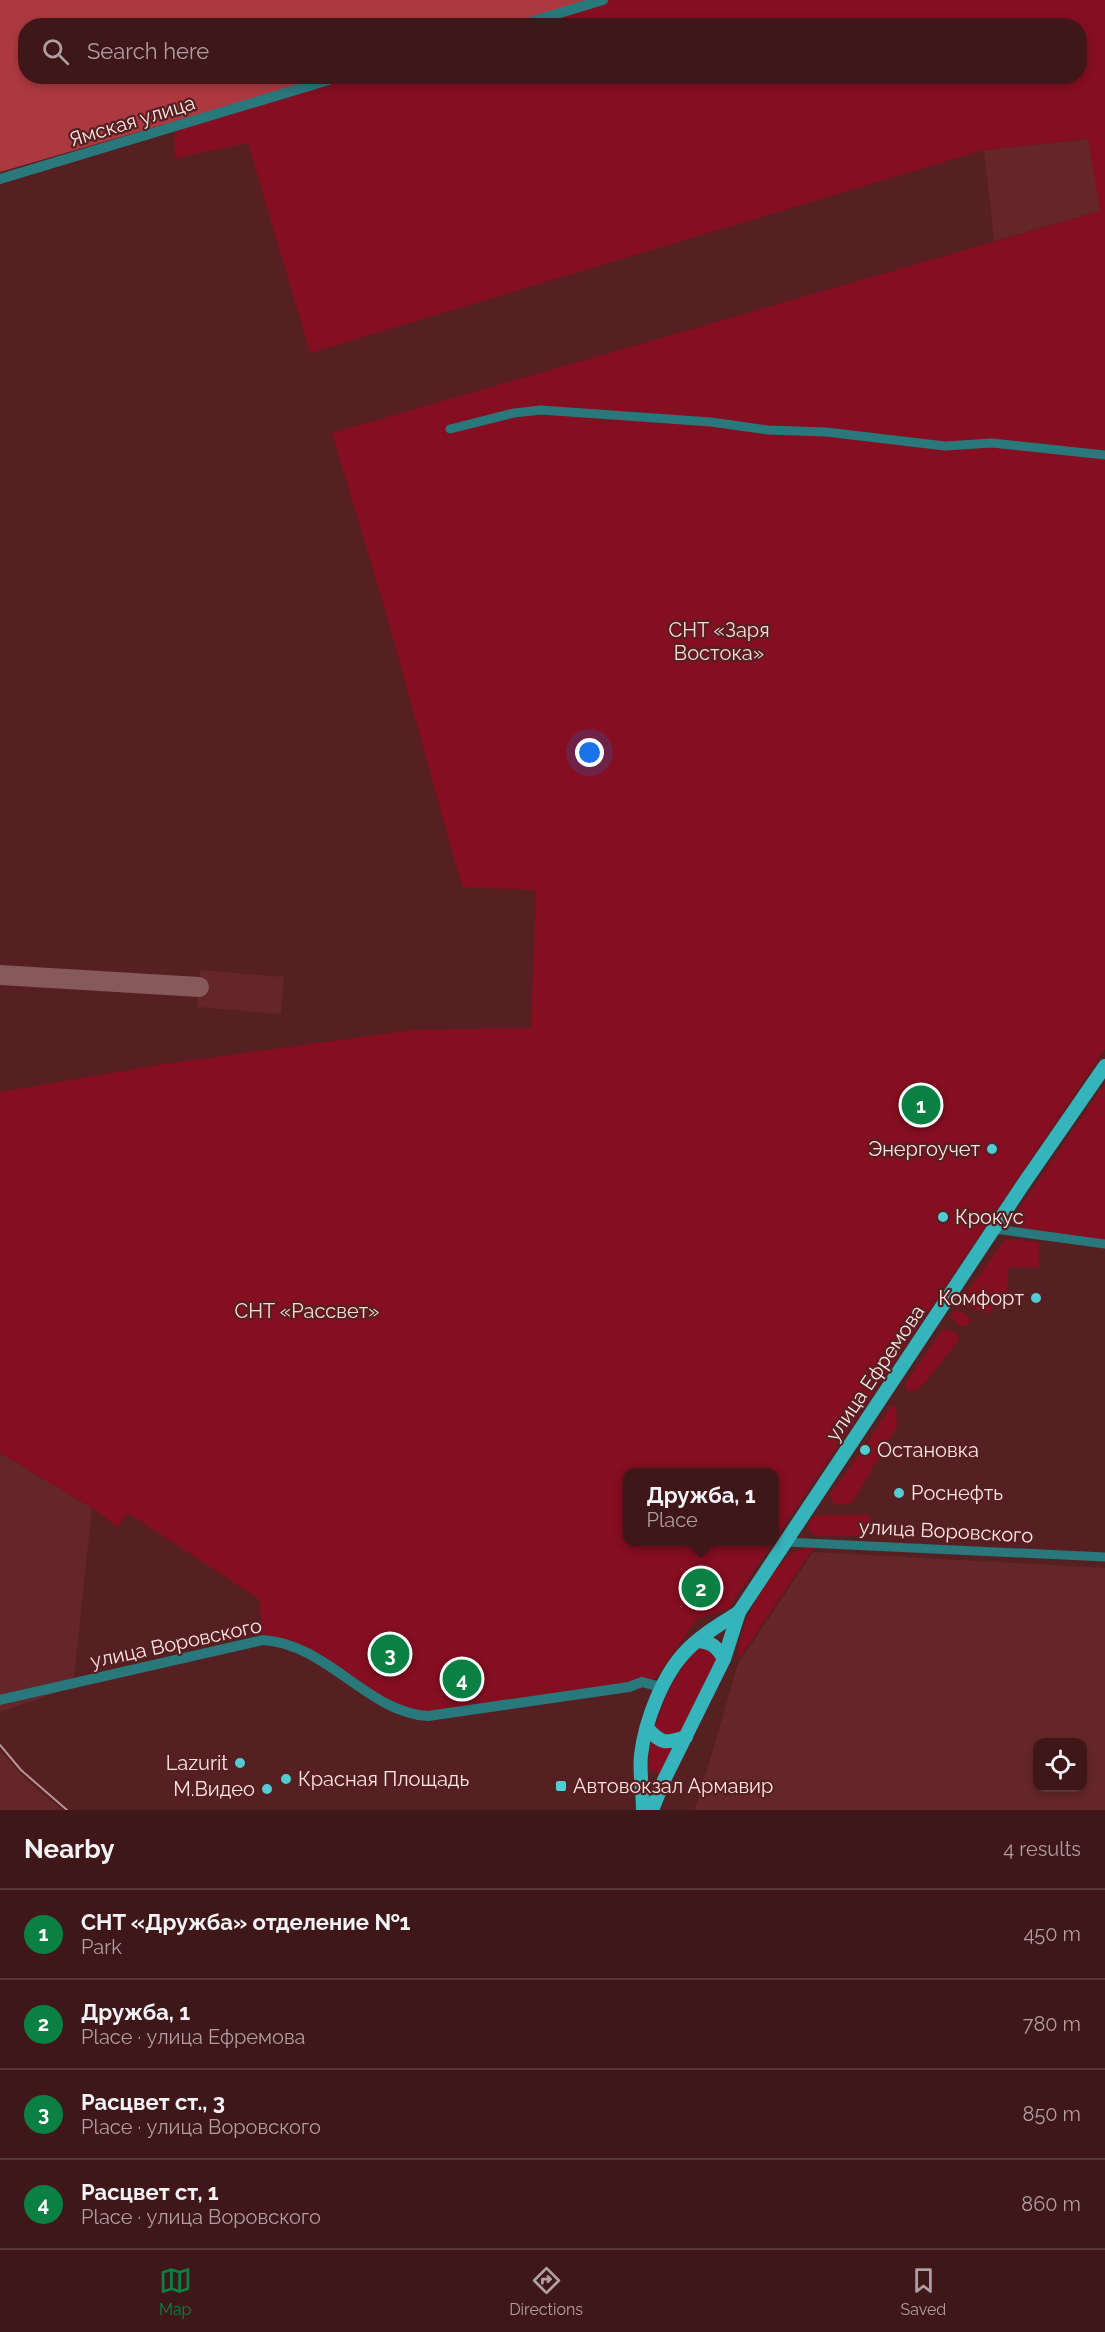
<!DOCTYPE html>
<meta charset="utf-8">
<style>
:root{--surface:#401719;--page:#472022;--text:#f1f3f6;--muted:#ae9fa2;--line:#593638;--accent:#0b8043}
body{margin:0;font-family:Raleway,sans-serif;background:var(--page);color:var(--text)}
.controls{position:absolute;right:18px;bottom:18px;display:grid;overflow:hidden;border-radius:12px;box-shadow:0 3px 9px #0003}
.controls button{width:54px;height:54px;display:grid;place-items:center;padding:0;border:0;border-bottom:2px solid var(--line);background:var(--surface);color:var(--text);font:30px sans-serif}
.you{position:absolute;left:590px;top:753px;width:21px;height:21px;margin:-15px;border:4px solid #fff;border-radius:50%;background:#1a73e8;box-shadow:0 0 0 9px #1a73e833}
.badge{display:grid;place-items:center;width:39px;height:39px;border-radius:50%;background:var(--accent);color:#fff;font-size:20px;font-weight:700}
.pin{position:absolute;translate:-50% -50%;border:3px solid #fff;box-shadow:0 2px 6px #0006}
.popup{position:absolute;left:623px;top:1468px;width:156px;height:78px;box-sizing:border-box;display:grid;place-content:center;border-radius:12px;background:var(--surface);filter:drop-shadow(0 2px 4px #0005);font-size:20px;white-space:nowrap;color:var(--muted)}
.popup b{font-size:22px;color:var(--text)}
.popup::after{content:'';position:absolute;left:50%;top:100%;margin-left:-12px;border:12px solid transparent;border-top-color:var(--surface)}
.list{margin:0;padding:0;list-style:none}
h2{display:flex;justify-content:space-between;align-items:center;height:78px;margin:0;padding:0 24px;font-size:26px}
h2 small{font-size:20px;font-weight:400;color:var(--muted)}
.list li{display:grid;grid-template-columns:39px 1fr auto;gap:18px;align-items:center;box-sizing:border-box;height:90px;padding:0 24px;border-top:2px solid var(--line)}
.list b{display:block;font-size:22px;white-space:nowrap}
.list p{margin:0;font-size:20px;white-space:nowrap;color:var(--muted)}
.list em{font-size:20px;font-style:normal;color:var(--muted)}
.icon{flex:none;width:33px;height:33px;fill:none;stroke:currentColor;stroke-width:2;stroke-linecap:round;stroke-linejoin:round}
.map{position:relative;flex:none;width:1105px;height:1810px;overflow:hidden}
.search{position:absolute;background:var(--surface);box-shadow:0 3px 9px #0003;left:18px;right:18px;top:18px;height:66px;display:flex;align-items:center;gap:15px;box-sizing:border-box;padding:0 21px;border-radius:24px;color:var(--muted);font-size:22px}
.sheet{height:438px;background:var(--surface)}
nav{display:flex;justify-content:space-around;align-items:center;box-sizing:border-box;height:84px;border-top:2px solid var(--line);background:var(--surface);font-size:16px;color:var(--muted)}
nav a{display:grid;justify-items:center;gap:3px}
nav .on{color:var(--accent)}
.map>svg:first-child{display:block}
</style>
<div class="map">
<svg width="1105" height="1810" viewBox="0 0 1105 1810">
<rect width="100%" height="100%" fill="#561f21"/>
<!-- built -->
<g fill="#652629" fill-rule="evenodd">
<polygon points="1088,139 1100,211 994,241 984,150"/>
<polygon points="200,970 284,977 281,1014 197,1007"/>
<polygon points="0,1453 92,1508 73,1687 0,1712"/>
<path d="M 813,1552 L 1105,1568 L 1105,1810 L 695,1810 L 738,1664 ZM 1038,1742 L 1082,1742 L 1082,1788 L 1038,1788 Z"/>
<polygon points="0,1751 27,1781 62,1810 0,1810"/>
</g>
<!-- green -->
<g fill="#850e21">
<polygon points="603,0 1105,0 1105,1049 775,1539 774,1472 628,1472 628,1542 773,1542 728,1609 697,1619 655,1679 629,1687 412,1715 324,1661 263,1640 259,1599 128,1513 118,1527 92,1508 0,1453 0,1092 164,1064 412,1030 531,1028 536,890 462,887 386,613 332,433 1100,211 1088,139 984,150 310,353 248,143 175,158 175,127 342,77 1080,76 1080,26 517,25"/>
<polygon points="1105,1083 1105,1240 1019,1228 1016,1224 1017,1212"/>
<path d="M 1005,1239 L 1039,1242 L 1039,1268 L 1010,1267 L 1007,1275 C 1013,1290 997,1303 988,1314 L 970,1307 L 965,1302 L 964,1296 Z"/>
<polygon points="957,1309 969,1317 971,1321 966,1326 960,1326 951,1318 953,1312"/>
<polygon points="943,1329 956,1333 959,1338 958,1341 923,1385 915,1391 907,1390 905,1384"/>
<polygon points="891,1406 896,1406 897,1426 852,1503 836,1505 832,1501 830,1494 860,1453 865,1456 870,1446 867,1443"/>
<polygon points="819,1515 868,1515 871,1520 866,1536 815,1536 809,1531 809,1523 814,1516"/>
<path d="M 814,1547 L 739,1659 C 732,1634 774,1562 796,1551 C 801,1549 808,1548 814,1547 Z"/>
<path d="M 700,1646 L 717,1654 L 717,1662 L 680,1735 L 667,1739 L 655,1727 C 665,1697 677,1669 700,1646 Z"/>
<polygon points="653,1740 674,1748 661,1774 649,1770 650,1742"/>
</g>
<!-- forest -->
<polygon fill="#ac3940" points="0,0 589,0 502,26 26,26 26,76 327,77 0,172"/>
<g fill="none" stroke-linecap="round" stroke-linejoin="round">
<!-- taxiway -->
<polyline stroke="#86595a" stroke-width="20" points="0,975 199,987"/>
<!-- minor -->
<g stroke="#28787c" stroke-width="9">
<polyline points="450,429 514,413 541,410 711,422 768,430 826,432 945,446 992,443 1105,455"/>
<polyline points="995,1229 1105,1244"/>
<polyline points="785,1542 1105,1557"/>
</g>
<!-- tertiary -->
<g stroke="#28787c" stroke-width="10">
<polyline points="517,26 603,0"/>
<polyline points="0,179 342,76"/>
<path d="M 0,1700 L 263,1640 C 328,1644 368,1713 428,1716 L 629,1687 L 642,1682 L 661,1687"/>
</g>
<!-- primary -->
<g stroke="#36b4bb" stroke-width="14">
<polyline points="739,1612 1022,1186 1105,1066"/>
<path d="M 698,1641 C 712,1642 717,1647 724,1659"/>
<path d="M 647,1728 C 662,1745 666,1743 686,1737"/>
<path d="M 643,1810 C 643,1792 639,1773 641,1755 C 645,1721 663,1674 687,1650 C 701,1635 721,1624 739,1612 L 724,1659 L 665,1778 L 652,1810"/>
</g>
<!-- rail -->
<polyline stroke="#b79394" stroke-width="2" points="0,1745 21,1770 67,1810"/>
</g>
<!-- markers -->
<g fill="#51ccd3" stroke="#561f21" stroke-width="2">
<circle cx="992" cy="1149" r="6"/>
<circle cx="943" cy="1217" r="6"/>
<circle cx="1036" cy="1298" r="6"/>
<circle cx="865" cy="1450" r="6"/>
<circle cx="899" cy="1493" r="6"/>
<circle cx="240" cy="1763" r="6"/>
<circle cx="286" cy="1779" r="6"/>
<rect x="555" y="1780" width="12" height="12" rx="3"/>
<circle cx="267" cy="1789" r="6"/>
</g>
<g text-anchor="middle" stroke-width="4.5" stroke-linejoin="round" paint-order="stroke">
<!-- street labels -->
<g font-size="20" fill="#fce5e4" stroke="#561f21">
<text transform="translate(132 121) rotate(-17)" y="7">Ямская улица</text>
<text transform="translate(875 1373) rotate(-56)" y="7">улица Ефремова</text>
<text transform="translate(946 1531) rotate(3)" y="7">улица Воровского</text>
<text transform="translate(176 1643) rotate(-12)" y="7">улица Воровского</text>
</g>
<!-- park labels -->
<g font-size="20" fill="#fadad8" stroke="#561f21">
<text x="719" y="637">СНТ «Заря<tspan x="719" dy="23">Востока»</tspan></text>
<text x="307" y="1318">СНТ «Рассвет»</text>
</g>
<!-- poi labels -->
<g font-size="20" fill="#fce5e4" stroke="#561f21" text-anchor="start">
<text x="980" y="1156" text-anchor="end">Энергоучет</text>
<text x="955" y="1224">Крокус</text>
<text x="1024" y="1305" text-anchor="end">Комфорт</text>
<text x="877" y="1457">Остановка</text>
<text x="911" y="1500">Роснефть</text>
<text x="228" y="1770" text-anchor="end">Lazurit</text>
<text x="298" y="1786">Красная Площадь</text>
<text x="573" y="1793">Автовокзал Армавир</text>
<text x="255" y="1796" text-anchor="end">М.Видео</text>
</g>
</g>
</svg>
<div class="controls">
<button><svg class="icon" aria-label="locate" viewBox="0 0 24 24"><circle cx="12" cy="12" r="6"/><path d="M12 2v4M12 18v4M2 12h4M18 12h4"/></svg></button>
</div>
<div class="you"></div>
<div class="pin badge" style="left:921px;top:1105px">1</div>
<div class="pin badge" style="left:701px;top:1588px">2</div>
<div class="popup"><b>Дружба, 1</b>Place</div>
<div class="pin badge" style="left:390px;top:1654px">3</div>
<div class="pin badge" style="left:462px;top:1679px">4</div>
<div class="search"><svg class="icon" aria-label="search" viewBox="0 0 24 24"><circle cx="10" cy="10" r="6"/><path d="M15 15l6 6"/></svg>Search here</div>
</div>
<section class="sheet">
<h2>Nearby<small>4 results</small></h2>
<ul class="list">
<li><span class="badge">1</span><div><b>СНТ «Дружба» отделение №1</b><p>Park</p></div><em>450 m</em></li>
<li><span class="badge">2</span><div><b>Дружба, 1</b><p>Place · улица Ефремова</p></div><em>780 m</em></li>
<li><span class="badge">3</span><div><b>Расцвет ст., 3</b><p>Place · улица Воровского</p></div><em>850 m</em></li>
<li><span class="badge">4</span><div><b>Расцвет ст, 1</b><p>Place · улица Воровского</p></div><em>860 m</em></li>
</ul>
</section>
<nav>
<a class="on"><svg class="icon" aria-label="map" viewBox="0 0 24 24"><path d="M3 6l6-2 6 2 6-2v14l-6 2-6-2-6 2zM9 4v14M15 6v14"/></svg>Map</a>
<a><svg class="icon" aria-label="directions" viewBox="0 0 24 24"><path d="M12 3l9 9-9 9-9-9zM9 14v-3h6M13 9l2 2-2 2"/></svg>Directions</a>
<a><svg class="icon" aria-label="saved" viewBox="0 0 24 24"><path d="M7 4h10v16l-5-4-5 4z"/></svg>Saved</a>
</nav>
